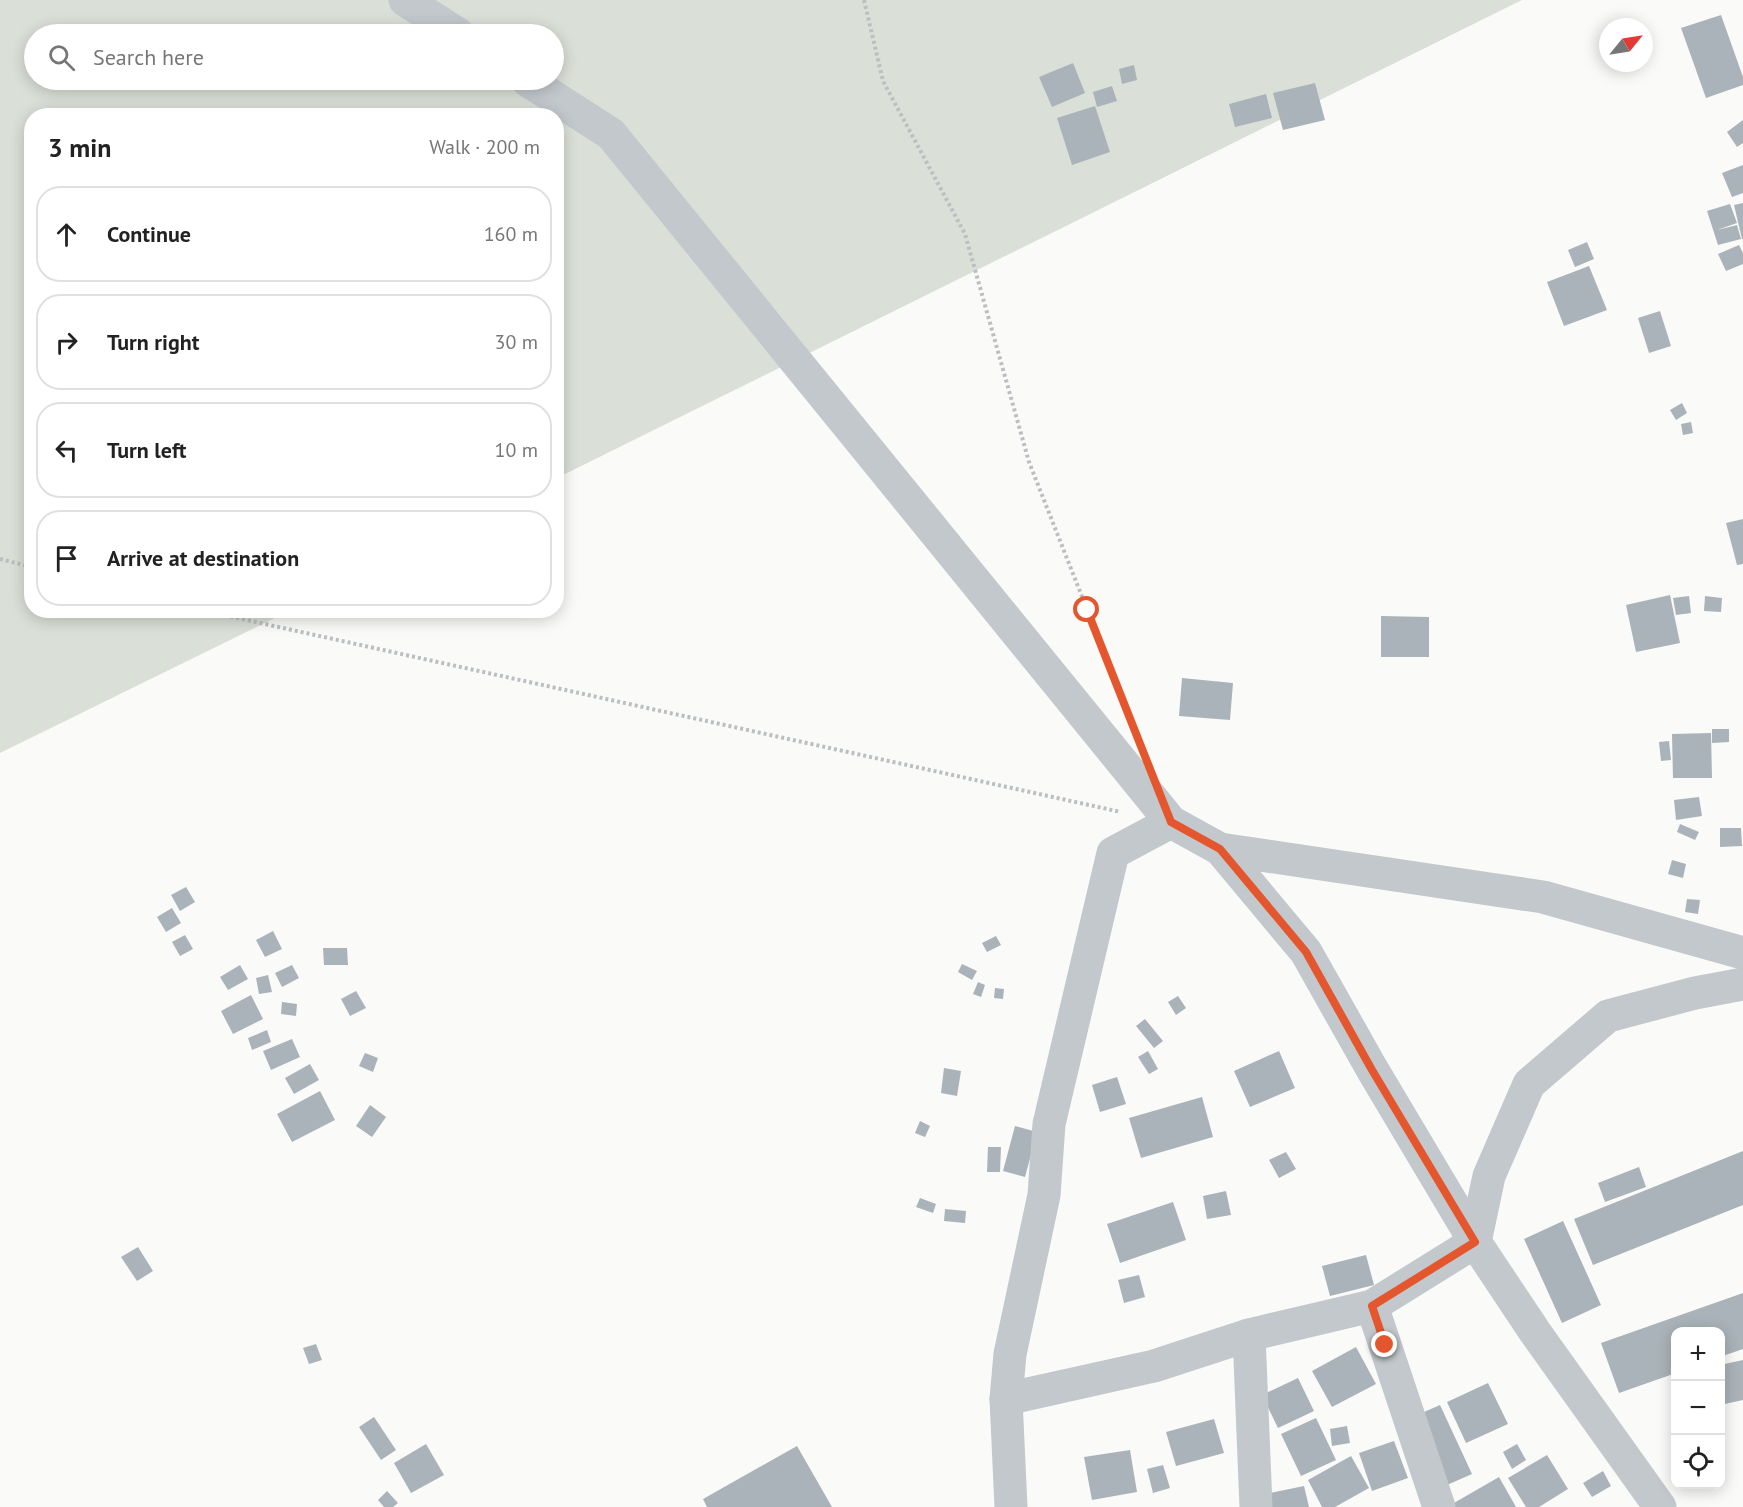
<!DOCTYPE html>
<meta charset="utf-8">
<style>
:root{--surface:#fff;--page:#f6f6f6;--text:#222;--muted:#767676;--line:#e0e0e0}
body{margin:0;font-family:"PT Sans",sans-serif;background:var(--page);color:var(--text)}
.controls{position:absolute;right:18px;bottom:18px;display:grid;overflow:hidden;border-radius:12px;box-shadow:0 3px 15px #0003}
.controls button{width:54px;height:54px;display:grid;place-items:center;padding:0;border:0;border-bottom:2px solid var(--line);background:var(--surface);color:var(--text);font:30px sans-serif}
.compass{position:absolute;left:1599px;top:18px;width:54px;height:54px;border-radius:50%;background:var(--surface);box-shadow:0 3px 15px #0003;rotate:60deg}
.stop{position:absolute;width:18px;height:18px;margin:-14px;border:4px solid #e4572e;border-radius:50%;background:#fff}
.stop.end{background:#e4572e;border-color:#fff;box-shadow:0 2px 6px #0008}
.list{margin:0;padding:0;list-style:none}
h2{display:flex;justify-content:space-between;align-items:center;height:78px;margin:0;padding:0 24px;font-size:26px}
h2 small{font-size:20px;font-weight:400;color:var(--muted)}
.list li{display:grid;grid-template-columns:39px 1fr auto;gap:18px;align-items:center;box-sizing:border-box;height:96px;margin:0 12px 12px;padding:0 12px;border:2px solid var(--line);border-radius:24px}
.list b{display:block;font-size:22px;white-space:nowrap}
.list em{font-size:20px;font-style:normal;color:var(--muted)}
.icon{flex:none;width:33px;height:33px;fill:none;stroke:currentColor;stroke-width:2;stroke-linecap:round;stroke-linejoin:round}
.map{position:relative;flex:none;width:1743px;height:1507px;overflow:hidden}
.search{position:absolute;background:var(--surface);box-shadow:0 3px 15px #0003;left:24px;top:24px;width:540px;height:66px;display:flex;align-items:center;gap:15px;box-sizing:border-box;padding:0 21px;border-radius:33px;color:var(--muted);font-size:22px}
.panel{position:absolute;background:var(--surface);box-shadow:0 3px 15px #0003;left:24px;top:108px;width:540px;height:510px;border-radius:24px}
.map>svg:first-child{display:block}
</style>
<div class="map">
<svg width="1743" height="1507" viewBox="0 0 1743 1507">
<rect width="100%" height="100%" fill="#fafaf8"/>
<!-- green -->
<path fill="#dadfd7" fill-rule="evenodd" d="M 0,0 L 1522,0 L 557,478 L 556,116 L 32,116 L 32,610 L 289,611 L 0,753 ZM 34,34 L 554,34 L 554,80 L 34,80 Z"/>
<!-- building -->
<g fill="#aab3b9">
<polygon points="1721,15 1743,77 1743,85 1706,98 1681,28"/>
<polygon points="1073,63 1085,93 1052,107 1039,77"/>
<polygon points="1134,65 1137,80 1122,84 1119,69"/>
<polygon points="1315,83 1325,120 1283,130 1273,93"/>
<polygon points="1112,86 1117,101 1097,107 1093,92"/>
<polygon points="1266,94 1272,118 1235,127 1229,104"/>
<polygon points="1095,106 1110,152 1072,165 1057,118"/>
<polygon points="1743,120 1743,143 1737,147 1727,132"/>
<polygon points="1743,165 1743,193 1732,197 1722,173"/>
<polygon points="1743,203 1743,239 1742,239 1734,205"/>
<polygon points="1730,204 1737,223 1717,230 1737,225 1741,239 1718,245 1707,211"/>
<polygon points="1587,242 1594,259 1575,267 1568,250"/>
<polygon points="1739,245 1743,253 1743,264 1726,271 1718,254"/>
<polygon points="1589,266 1607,310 1564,326 1547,282"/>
<polygon points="1660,311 1671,346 1649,353 1638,318"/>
<polygon points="1682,403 1687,413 1676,420 1670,410"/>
<polygon points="1691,422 1693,433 1683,435 1681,424"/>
<polygon points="1743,519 1743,564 1737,565 1726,523"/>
<polygon points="1670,595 1680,643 1636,652 1626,605"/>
<polygon points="1689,596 1691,613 1676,615 1673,598"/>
<polygon points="1705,596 1722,598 1721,612 1704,611"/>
<polygon points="1381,616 1429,617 1429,657 1381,657"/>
<polygon points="1182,678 1233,683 1230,720 1179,716"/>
<polygon points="1712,729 1729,729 1729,742 1712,743"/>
<polygon points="1711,733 1712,778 1673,778 1672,734"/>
<polygon points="1669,741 1671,760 1661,761 1659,742"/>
<polygon points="1699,797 1702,816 1676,820 1674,800"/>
<polygon points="1680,824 1699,832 1695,840 1677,832"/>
<polygon points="1720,828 1741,828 1742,846 1720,847"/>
<polygon points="1672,860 1686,864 1683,878 1668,874"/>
<polygon points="186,887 195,902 180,911 171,895"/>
<polygon points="1687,899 1700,900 1698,914 1685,912"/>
<polygon points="172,908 181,923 166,932 157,917"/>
<polygon points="273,931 282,949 265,957 256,940"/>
<polygon points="185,935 193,949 180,956 172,942"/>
<polygon points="996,936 1001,945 987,952 982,943"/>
<polygon points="323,948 347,948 348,965 324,965"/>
<polygon points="962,964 977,971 972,980 958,972"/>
<polygon points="240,965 248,979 228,990 220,977"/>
<polygon points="292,965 299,978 282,987 275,973"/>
<polygon points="268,975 272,992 259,994 256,978"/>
<polygon points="978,982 985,985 981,997 973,994"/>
<polygon points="995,988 1004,989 1003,999 994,998"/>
<polygon points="356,991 366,1008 350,1016 341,999"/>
<polygon points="251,995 263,1019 233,1034 221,1011"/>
<polygon points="1178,996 1186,1008 1176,1015 1168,1002"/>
<polygon points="282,1002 297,1004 296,1016 281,1014"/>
<polygon points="1145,1019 1163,1041 1154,1048 1136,1026"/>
<polygon points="267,1030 271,1042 252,1050 248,1038"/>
<polygon points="292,1039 300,1057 271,1070 263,1051"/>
<polygon points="1148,1051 1158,1069 1149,1074 1138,1057"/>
<polygon points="1279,1051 1295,1088 1250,1107 1234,1071"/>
<polygon points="365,1053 378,1058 373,1072 359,1066"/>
<polygon points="310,1064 319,1080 294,1094 285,1078"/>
<polygon points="944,1068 961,1071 957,1096 941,1093"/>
<polygon points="1117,1077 1126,1104 1100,1112 1092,1085"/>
<polygon points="320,1091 335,1120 292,1142 277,1114"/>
<polygon points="1202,1097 1213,1137 1141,1158 1129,1118"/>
<polygon points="370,1105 386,1117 372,1137 356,1126"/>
<polygon points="920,1121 930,1126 925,1137 915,1133"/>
<polygon points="1015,1126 1037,1132 1025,1177 1003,1171"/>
<polygon points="988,1147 1001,1147 1000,1172 987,1172"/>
<polygon points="1743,1151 1743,1205 1593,1265 1574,1219"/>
<polygon points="1286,1152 1296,1169 1279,1178 1269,1160"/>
<polygon points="1639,1167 1646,1187 1605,1202 1598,1183"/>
<polygon points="1226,1191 1231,1215 1207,1219 1203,1196"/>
<polygon points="920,1198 936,1204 933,1213 916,1207"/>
<polygon points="1173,1202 1186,1240 1120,1263 1107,1224"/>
<polygon points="945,1209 966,1211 965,1223 944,1221"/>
<polygon points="1563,1221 1601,1305 1562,1323 1524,1239"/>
<polygon points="138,1247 153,1271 137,1281 121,1257"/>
<polygon points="1366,1255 1374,1285 1330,1296 1322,1266"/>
<polygon points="1139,1275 1145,1297 1124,1303 1118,1280"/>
<polygon points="1743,1293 1743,1349 1720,1357 1720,1332 1676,1332 1676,1373 1619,1393 1601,1343"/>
<polygon points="316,1344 322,1360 309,1364 303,1348"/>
<polygon points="1356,1347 1376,1384 1332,1407 1312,1371"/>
<polygon points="1743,1360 1743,1400 1720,1405 1720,1365"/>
<polygon points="1298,1378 1314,1411 1278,1428 1262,1395"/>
<polygon points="1488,1383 1508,1424 1466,1443 1447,1402"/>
<polygon points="1440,1405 1472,1474 1447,1485 1415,1416"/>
<polygon points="374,1417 396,1450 381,1460 359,1427"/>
<polygon points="1316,1418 1336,1460 1301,1476 1281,1434"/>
<polygon points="1214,1419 1224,1453 1176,1466 1166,1432"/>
<polygon points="1347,1426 1350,1443 1332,1446 1330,1429"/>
<polygon points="1394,1441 1408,1478 1372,1491 1359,1453"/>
<polygon points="426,1444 444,1475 411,1493 394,1463"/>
<polygon points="1517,1444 1526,1460 1512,1469 1503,1452"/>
<polygon points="797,1446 832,1507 707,1507 703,1499"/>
<polygon points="1130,1450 1137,1492 1092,1500 1084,1457"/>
<polygon points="1547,1455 1568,1489 1539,1507 1526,1507 1508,1478"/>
<polygon points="1351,1456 1369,1488 1335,1507 1322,1507 1308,1480"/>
<polygon points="1163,1465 1170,1488 1153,1493 1147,1469"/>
<polygon points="1603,1471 1611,1486 1592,1497 1583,1483"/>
<polygon points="1499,1477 1516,1507 1447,1507"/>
<polygon points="1304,1486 1309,1507 1264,1507 1261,1495"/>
<polygon points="387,1491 398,1503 393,1507 384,1507 378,1500"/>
</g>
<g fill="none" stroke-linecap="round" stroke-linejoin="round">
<!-- path -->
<g stroke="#bbbfc2" stroke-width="4" stroke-dasharray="3 3" stroke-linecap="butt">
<polyline points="864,0 883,81 965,234 1029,462 1129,716"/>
<polyline points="0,559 32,567"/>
<polyline points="201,610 1121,812"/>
</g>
<!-- street -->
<g stroke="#c3c8cc" stroke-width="33">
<polyline points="405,0 458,34"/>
<polyline points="527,80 611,134 1171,822 1220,849 1543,897 1743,953"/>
<polyline points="1220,849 1306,952 1372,1069 1475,1242 1535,1332 1660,1507"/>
<polyline points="1372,1306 1439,1507"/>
<polyline points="1249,1335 1256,1507"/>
<polyline points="1006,1399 1154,1366 1249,1335 1372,1306 1475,1242 1489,1176 1529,1084 1608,1016 1695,993 1743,984"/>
<polyline points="1011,1507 1006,1399 1010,1354 1044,1195 1049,1124 1113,853 1171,822"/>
</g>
</g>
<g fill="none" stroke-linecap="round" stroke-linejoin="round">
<!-- route -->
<polyline stroke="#e4572e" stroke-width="8" points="1087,610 1171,822 1220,849 1306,952 1372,1070 1475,1242 1372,1306 1385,1345"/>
</g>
</svg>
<div class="controls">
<button>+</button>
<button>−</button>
<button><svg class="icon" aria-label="locate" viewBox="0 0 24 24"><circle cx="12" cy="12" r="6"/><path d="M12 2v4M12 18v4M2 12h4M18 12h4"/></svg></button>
</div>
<svg class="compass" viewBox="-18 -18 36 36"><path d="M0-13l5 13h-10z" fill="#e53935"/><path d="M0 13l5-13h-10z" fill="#767676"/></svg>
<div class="stop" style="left:1087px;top:610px"></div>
<div class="stop end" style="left:1385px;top:1345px"></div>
<div class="search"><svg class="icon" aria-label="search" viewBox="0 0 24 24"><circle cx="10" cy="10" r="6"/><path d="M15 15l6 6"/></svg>Search here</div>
<section class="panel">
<h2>3 min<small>Walk · 200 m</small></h2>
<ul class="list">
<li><svg class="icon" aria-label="ahead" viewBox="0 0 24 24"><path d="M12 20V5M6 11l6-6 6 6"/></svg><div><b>Continue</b></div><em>160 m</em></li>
<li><svg class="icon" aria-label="right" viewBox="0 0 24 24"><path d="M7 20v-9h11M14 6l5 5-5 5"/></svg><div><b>Turn right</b></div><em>30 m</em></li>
<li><svg class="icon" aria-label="left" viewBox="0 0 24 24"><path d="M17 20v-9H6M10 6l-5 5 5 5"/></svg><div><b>Turn left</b></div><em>10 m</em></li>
<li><svg class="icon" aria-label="arrive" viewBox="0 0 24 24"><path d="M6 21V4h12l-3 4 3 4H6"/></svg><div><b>Arrive at destination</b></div></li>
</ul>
</section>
</div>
